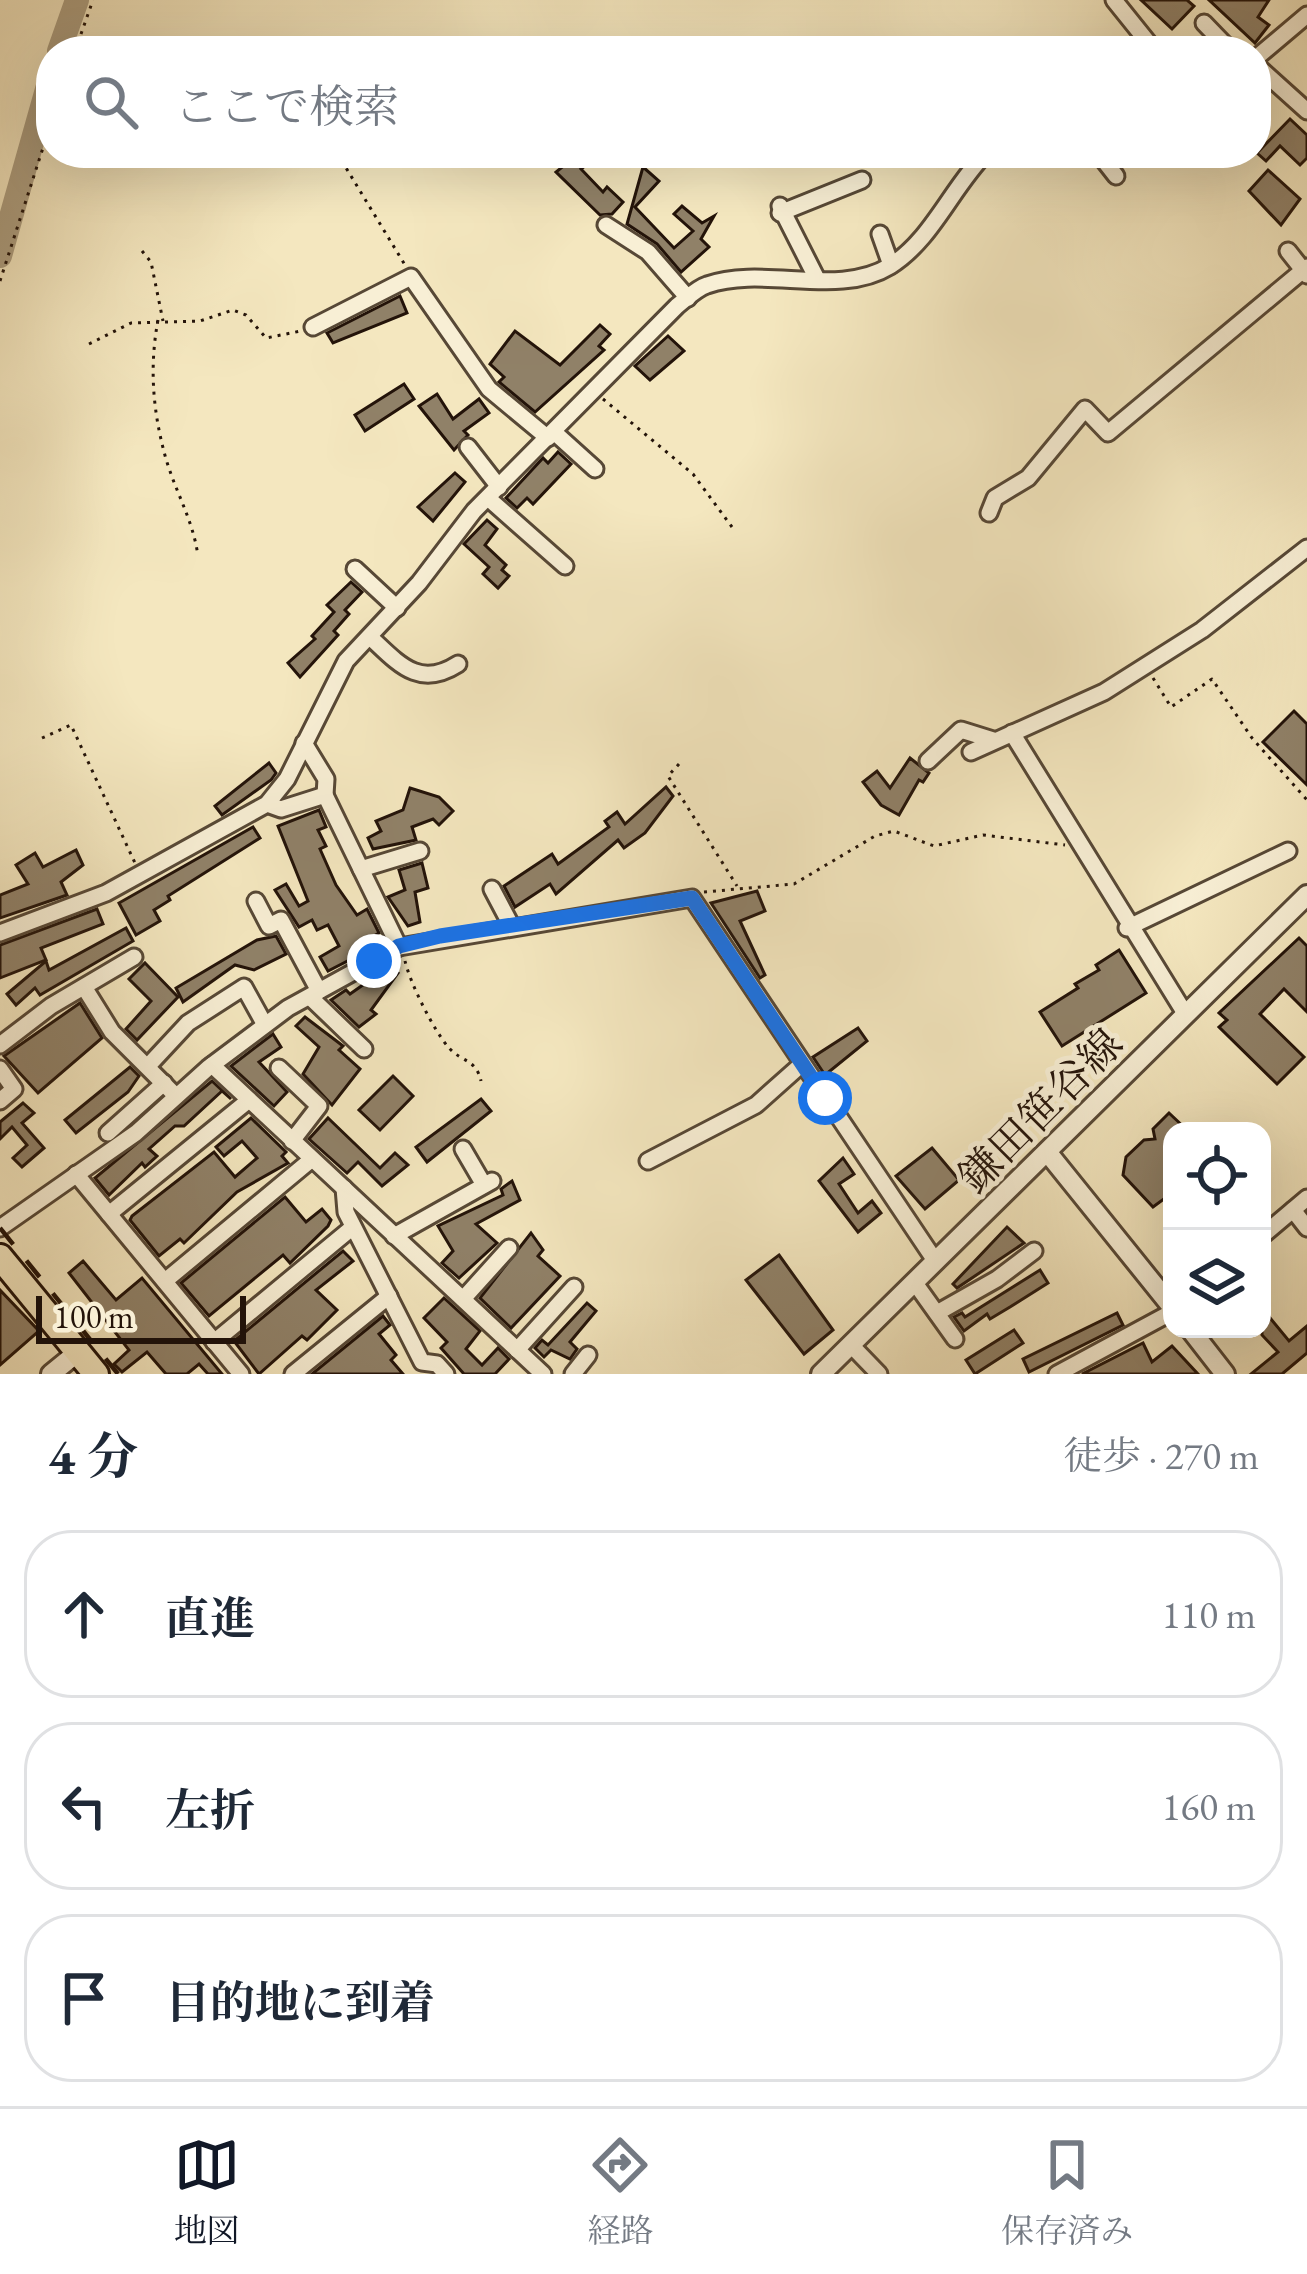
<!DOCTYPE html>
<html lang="ja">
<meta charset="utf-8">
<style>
:root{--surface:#fff;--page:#f6f6f7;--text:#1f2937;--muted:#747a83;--line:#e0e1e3;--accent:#111827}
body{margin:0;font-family:"EB Garamond","Noto Serif JP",serif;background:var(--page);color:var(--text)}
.controls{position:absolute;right:36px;bottom:36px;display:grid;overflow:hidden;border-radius:24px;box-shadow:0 12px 48px #0002}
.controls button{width:108px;height:108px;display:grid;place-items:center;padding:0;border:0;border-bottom:3px solid var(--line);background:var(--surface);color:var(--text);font:60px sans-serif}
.scale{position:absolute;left:36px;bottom:30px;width:210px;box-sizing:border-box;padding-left:12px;border:6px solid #231309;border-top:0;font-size:33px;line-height:42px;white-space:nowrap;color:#231309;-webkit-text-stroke:9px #f8efd5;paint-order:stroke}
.stop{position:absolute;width:36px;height:36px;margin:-27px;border:9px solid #1a73e8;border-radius:50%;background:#fff}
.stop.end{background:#1a73e8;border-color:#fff;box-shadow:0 3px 12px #0008}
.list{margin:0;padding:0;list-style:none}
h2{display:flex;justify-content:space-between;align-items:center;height:156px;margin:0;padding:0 48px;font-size:51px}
h2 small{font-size:39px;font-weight:400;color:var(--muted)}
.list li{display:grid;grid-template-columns:78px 1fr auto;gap:36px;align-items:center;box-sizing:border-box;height:168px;margin:0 24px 24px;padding:0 24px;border:3px solid var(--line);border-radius:48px}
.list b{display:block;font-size:45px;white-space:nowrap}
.list em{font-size:39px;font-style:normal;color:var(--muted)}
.icon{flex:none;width:66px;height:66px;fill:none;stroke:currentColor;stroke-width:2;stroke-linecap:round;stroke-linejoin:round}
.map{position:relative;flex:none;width:1307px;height:1374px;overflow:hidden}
.search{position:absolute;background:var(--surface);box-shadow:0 12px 48px #0002;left:36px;right:36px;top:36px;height:132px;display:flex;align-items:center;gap:30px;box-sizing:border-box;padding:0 42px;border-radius:48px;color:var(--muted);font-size:45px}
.sheet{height:732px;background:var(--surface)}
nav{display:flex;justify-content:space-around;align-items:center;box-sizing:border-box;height:168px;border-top:3px solid var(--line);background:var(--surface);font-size:33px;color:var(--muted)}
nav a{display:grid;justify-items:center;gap:6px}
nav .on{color:var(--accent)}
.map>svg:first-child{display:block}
</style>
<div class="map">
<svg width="1307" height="1374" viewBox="0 0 1307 1374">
<rect width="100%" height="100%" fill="#f4e7bf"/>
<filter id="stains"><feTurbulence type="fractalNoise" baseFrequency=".00167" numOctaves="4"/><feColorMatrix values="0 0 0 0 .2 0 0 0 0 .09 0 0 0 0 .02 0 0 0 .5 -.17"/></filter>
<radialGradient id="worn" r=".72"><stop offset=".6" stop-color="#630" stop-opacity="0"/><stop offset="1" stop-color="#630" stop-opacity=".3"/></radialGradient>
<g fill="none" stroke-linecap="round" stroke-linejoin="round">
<!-- river -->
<g stroke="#ad9f81" stroke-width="24">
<polyline points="59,51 77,0"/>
<polyline points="0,256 51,75"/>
</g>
</g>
<!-- building -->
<g fill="#908168" stroke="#231309" stroke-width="3">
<polygon points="1141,0 1187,0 1194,6 1172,29"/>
<polygon points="1209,0 1269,0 1258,17 1269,25 1255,43"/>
<polygon points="1290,119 1307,135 1307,158 1300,165 1280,146 1266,161 1257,153"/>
<polygon points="577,155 585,166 581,169 603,192 607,187 623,202 612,214 600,215 556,172"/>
<polygon points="643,167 659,181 635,207 674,248 693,231 674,214 682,206 702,223 714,216 701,239 709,247 681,272 657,244 627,224"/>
<polygon points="1268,170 1300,199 1281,225 1249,191"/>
<polygon points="400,296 407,313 333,343 327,333"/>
<polygon points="600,325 610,334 599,346 604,350 535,412 499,382 504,377 490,364 515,331 560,365"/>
<polygon points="668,336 684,351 650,380 635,366"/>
<polygon points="404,384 414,399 365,431 355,415"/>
<polygon points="437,394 453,419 479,399 489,413 464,431 468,435 454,450 419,406"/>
<polygon points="558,452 571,464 533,504 527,498 517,508 506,498 543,458 548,463"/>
<polygon points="455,473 465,482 433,521 418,507"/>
<polygon points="487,520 497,529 485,545 506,565 502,570 509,576 498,588 483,574 489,567 464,544"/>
<polygon points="351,582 362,592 345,610 349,614 334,631 338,635 300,677 288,663 315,639 312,636 334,612 327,605"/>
<polygon points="1294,711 1307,724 1307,785 1263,742"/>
<polygon points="910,758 929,773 923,782 919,780 899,815 881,805 863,782 877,771 890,788"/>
<polygon points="269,763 276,773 271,780 222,815 215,806"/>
<polygon points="666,787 673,796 645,833 624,848 618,840 556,894 550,884 515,907 504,886 552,854 558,864 609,827 605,821 617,812 625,824"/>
<polygon points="410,788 439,797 453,811 439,825 433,819 412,827 416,840 373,849 368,838 381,831 376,821 403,810"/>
<polygon points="319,810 326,827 318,830 326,846 320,849 336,885 357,915 367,909 379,933 356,946 359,955 328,971 320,957 339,946 328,925 317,930 312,920 299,927 275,890 286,884 299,906 308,901 278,826"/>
<polygon points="253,827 260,838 168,896 170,900 154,910 160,921 136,935 119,903"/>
<polygon points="76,850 83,865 61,882 67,895 0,918 0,895 28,884 16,865 35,853 43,867"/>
<polygon points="422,863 428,888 415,892 420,922 408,926 388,897 405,890 399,870"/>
<polygon points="757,891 765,911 740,921 765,975 760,978 711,903"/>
<polygon points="97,909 103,924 41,948 46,960 0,978 0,945"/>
<polygon points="126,928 133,941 40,995 35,988 16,1005 7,994 46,961 49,970"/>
<polygon points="276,936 286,954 254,970 235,965 183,1002 176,988 257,940"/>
<polygon points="1299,938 1307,946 1307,1012 1284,989 1260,1014 1304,1057 1277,1084 1219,1027 1227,1020 1219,1013"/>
<polygon points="1119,950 1146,993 1062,1046 1040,1012 1078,988 1075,984 1099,970 1096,965"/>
<polygon points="145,963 178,997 137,1040 126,1029 151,1001 129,979"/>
<polygon points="390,966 398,973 371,1010 376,1014 359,1027 331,1000 346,990 350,994"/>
<polygon points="80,1003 102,1038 38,1093 4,1056"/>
<polygon points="305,1017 343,1046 339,1050 360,1069 332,1105 303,1074 319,1047 296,1026"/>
<polygon points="858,1028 867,1041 825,1075 813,1057"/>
<polygon points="273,1034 281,1047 259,1062 287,1092 274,1106 231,1066"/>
<polygon points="130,1067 139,1076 128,1092 76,1133 65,1120"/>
<polygon points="393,1076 413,1096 380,1130 359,1110"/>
<polygon points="212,1081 231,1099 222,1091 184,1126 175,1126 149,1149 157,1156 145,1167 142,1163 109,1195 95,1178"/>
<polygon points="481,1099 491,1111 427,1162 416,1147"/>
<polygon points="23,1103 34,1113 22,1123 44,1148 22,1167 13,1158 27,1145 12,1127 0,1139 0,1122"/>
<polygon points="1169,1113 1188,1131 1172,1131 1172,1193 1153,1207 1123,1175 1126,1157 1144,1140 1155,1139 1153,1129"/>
<polygon points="251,1118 286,1152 282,1156 288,1163 237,1192 184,1243 180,1239 159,1256 130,1220 132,1216 214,1152 235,1177 257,1158 242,1141 224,1156 216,1147"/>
<polygon points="328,1118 380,1168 395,1153 408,1165 382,1186 358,1162 347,1173 309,1139"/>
<polygon points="932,1148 959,1180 925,1209 896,1176"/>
<polygon points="843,1158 854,1174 839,1184 858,1213 872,1201 881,1213 858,1232 819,1181"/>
<polygon points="512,1181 520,1200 476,1224 497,1243 459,1278 442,1263 453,1251 438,1226 503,1195 501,1189"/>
<polygon points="285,1197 306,1222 322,1209 331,1220 328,1226 290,1263 283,1255 209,1316 181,1283"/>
<polygon points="1007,1227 1024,1243 957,1288 953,1284"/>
<polygon points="531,1233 543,1250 538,1256 560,1276 511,1328 480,1298"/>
<polygon points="343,1251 353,1261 316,1290 337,1310 307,1340 302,1336 259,1374 234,1341"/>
<polygon points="779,1255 833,1330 804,1354 746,1280"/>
<polygon points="83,1261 116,1300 142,1278 222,1374 208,1374 199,1364 187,1374 166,1374 147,1352 122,1372 114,1364 129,1350 69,1273"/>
<polygon points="1040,1270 1048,1283 1010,1307 990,1319 987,1314 964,1331 954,1317 962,1313 965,1317"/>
<polygon points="0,1290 39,1331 0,1365"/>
<polygon points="444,1298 480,1331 466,1349 482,1365 498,1348 509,1359 495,1374 464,1374 441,1348 447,1342 424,1318"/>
<polygon points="587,1303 596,1311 570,1342 577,1349 570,1359 551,1350 544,1357 535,1348 542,1340 548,1345"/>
<polygon points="1262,1308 1289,1341 1307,1326 1307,1353 1282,1374 1251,1374 1278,1352 1262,1335"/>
<polygon points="1117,1313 1123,1325 1029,1372 1023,1359"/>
<polygon points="383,1316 390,1325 379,1334 396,1355 391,1360 403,1374 312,1374"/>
<polygon points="1014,1330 1023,1343 975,1374 966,1360"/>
<polygon points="1143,1343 1152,1362 1172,1346 1198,1374 1082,1374"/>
</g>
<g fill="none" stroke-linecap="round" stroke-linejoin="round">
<!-- minor casing -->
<g stroke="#574836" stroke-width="21">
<g id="minor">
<polyline points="1114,0 1155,51"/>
<polyline points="1204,23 1231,51"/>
<polyline points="1256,58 1307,15"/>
<polyline points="1256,65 1307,111"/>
<polyline points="1098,153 1116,176"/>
<polyline points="780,206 816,277"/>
<polyline points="780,213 862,180"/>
<polyline points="606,225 648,252 688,298"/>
<polyline points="880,234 891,265"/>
<polyline points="1288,251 1307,275"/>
<polyline points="313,327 411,277 489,389 548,438"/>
<polyline points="554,432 595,469"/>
<polyline points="468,447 499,487"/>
<polyline points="488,498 565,566"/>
<polyline points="989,513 995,498 1028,478 1085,409 1108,433 1307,267"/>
<polyline points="355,569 397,608"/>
<path d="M 370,637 C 399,664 419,689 458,664"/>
<polyline points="1012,733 1186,1015"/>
<polyline points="304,743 326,779 325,795"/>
<polyline points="971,752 1104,692 1202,630 1307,548"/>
<polyline points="928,761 961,730 993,740"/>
<polyline points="267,804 281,809 325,795 399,947"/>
<polyline points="361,869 420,851"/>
<polyline points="492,889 511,925"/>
<polyline points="256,901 269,926 281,920 319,991"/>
<polyline points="1127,928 1288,851"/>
<path d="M 0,933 L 106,893 L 267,804 L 287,779 L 346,661 L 419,583 L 474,511 L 677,306 C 686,299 697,288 707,285 C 764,265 838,298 890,266 C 932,240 952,187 986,153"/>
<polyline points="84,987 112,1032 176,1096"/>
<polyline points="310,997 364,1049"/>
<polyline points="0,1045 51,1006 134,957"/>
<polyline points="212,1065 543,1374"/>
<polyline points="148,1066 188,1023 244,987 265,1025"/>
<polyline points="279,1068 319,1106 292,1141"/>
<polyline points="0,1069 14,1089 0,1101"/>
<polyline points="108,1133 164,1083"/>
<polyline points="463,1149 484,1185"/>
<polyline points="648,1161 756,1105 802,1064"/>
<polyline points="76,1174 241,1374"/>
<polyline points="344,1188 346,1212 422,1362 437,1364 446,1374"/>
<polyline points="1293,1210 1307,1228"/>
<polyline points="109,1214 249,1100"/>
<polyline points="0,1228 136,1133 208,1068 288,1008 399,947 692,898 936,1262"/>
<polyline points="394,1236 492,1181"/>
<polyline points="1262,1236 1307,1198"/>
<polyline points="165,1281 312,1159"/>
<polyline points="915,1283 955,1339"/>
<polyline points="463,1299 509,1248"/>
<polyline points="937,1313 997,1279 1034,1251"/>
<polyline points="214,1342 353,1227"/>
<polyline points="851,1345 879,1374"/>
<polyline points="517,1350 574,1287"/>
<polyline points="293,1374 389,1296"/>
<polyline points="573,1374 588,1355"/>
<polyline points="1057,1374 1172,1312"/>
</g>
</g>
<!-- tertiary casing -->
<g stroke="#574836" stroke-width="24">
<g id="tertiary">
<polyline points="1048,1153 1172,1307"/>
<polyline points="1190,1329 1225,1374"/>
<polyline points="51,1374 78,1352"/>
<polyline points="821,1374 1307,895"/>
</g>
</g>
<!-- primary casing -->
<g stroke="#231309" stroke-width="30">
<polyline id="primary" points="0,1257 96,1374"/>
</g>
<!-- path -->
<g stroke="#231309" stroke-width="3" stroke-dasharray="3 6" stroke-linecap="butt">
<polyline points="272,48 274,51"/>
<polyline points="75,51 93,0"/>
<polyline points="337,153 405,265"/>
<polyline points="142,251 151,262 163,321"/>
<polyline points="0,281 51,123"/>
<path d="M 158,320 C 149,368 153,413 166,459 C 176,493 193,520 198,556"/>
<polyline points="89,344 131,323 200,321 233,310 246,315 266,338 301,331"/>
<polyline points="603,399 693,474 732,527"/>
<polyline points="1153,678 1171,707 1212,679 1252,738 1307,800"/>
<polyline points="42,738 71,725 135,863"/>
<polyline points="679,764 668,776 737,886"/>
<polyline points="704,892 794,884 875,836 894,831 934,846 983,835 1065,845"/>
<path d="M 405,961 C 410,983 434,1031 449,1048 C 463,1063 476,1059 481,1081"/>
</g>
<!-- minor -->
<use href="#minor" stroke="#f8efd5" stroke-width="15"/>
<!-- tertiary -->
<use href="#tertiary" stroke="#f8efd5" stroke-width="18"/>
<!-- primary -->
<use href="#primary" stroke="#f4e7bf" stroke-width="24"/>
<!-- rail -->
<polyline stroke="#231309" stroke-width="4.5" stroke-dasharray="21 21" stroke-linecap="butt" points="0,1228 118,1374"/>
</g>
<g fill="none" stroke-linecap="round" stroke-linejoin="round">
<!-- route -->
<polyline stroke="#1a73e8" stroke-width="15" points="374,961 399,946 440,936 692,898 825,1098"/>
</g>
<g text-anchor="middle" stroke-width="10" stroke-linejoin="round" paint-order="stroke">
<!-- street labels -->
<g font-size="42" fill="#231309" stroke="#f8efd5">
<text transform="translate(1040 1110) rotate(-45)" y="15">鎌田笹谷線</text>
</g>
</g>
<rect width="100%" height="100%" filter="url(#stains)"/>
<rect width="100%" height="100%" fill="url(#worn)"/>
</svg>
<div class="controls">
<button><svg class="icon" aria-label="locate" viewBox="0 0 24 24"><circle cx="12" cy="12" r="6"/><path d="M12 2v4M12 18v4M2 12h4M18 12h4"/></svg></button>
<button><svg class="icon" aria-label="layers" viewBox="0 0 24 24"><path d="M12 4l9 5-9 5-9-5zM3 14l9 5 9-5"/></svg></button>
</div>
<div class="scale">100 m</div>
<div class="stop" style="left:825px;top:1098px"></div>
<div class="stop end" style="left:374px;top:961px"></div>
<div class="search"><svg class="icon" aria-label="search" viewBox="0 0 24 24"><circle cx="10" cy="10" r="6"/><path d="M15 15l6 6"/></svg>ここで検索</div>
</div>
<section class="sheet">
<h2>4 分<small>徒歩 · 270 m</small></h2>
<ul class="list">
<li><svg class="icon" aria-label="ahead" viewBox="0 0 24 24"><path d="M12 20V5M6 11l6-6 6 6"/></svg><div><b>直進</b></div><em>110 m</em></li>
<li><svg class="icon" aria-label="left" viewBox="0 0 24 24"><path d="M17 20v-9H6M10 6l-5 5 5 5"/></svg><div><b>左折</b></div><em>160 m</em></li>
<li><svg class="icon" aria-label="arrive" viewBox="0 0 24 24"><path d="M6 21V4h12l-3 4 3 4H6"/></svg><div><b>目的地に到着</b></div></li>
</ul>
</section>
<nav>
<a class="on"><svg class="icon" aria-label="map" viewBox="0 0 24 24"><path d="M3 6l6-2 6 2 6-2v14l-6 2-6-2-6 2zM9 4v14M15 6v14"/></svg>地図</a>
<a><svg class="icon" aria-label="directions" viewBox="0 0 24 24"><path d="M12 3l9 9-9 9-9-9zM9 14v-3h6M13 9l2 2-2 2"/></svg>経路</a>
<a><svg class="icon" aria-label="saved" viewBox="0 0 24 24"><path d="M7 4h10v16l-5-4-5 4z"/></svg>保存済み</a>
</nav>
